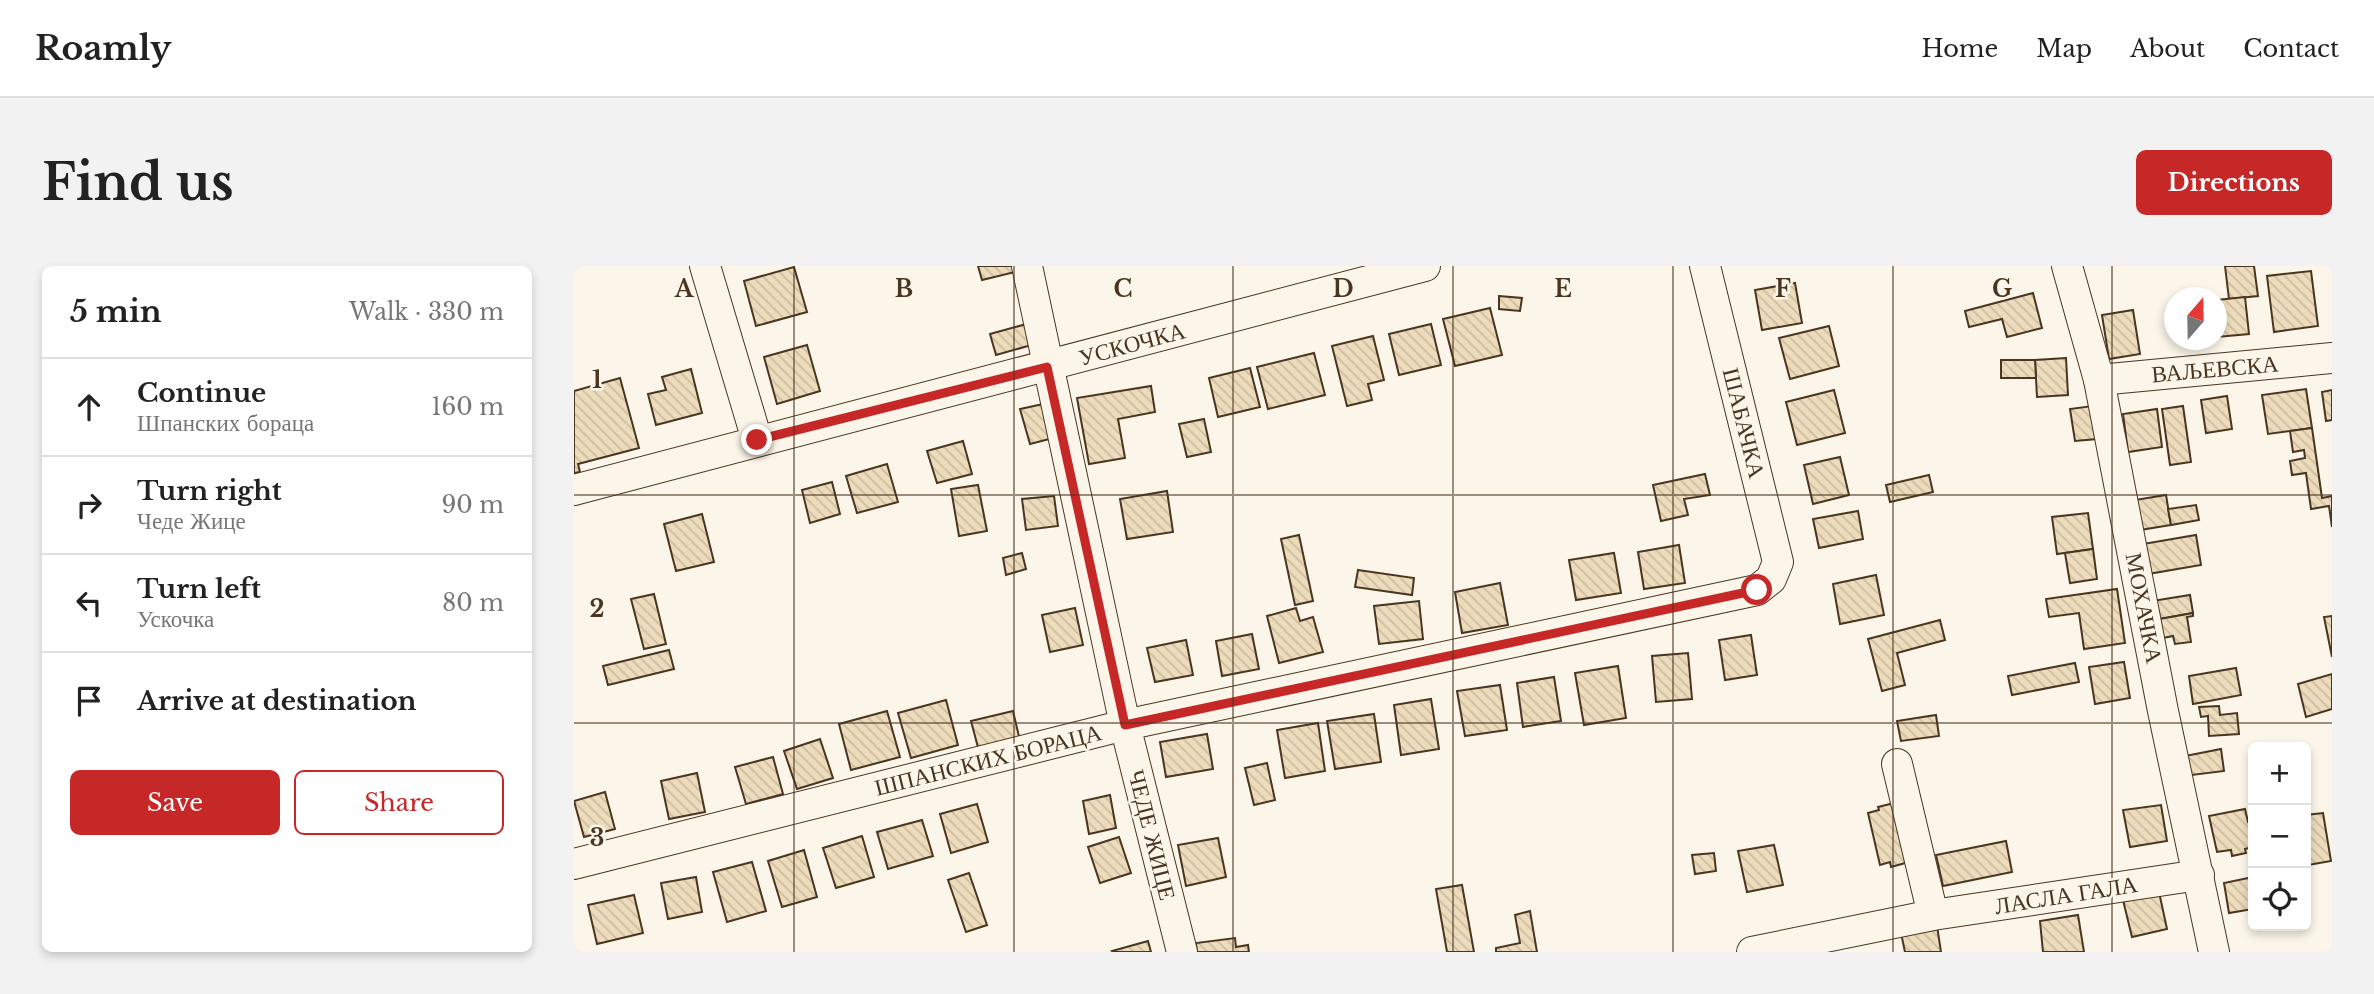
<!DOCTYPE html>
<meta charset="utf-8">
<style>
:root{--surface:#fff;--page:#f2f2f2;--text:#222;--muted:#767676;--line:#e0e0e0;--accent:#c62828}
body{margin:0;font-family:"Libre Baskerville",serif;background:var(--page);color:var(--text)}
.controls{position:absolute;right:21px;bottom:21px;display:grid;overflow:hidden;border-radius:10px;box-shadow:0 4px 10px #0003}
.controls button{width:63px;height:63px;display:grid;place-items:center;padding:0;border:0;border-bottom:2px solid var(--line);background:var(--surface);color:var(--text);font:35px sans-serif}
.compass{position:absolute;left:1590px;top:21px;width:63px;height:63px;border-radius:50%;background:var(--surface);box-shadow:0 4px 10px #0003;rotate:20deg}
.stop{position:absolute;width:21px;height:21px;margin:-16px;border:5px solid #c62828;border-radius:50%;background:#fff}
.stop.end{background:#c62828;border-color:#fff;box-shadow:0 2px 7px #0008}
.list{margin:0;padding:0;list-style:none}
h2{display:flex;justify-content:space-between;align-items:center;height:91px;margin:0;padding:0 28px;font-size:30px}
h2 small{font-size:23px;font-weight:400;color:var(--muted)}
.list li{display:grid;grid-template-columns:46px 1fr auto;gap:21px;align-items:center;box-sizing:border-box;height:98px;padding:0 28px;border-top:2px solid var(--line)}
.list b{display:block;font-size:26px;white-space:nowrap}
.list p{margin:0;font-size:23px;white-space:nowrap;color:var(--muted)}
.list em{font-size:23px;font-style:normal;color:var(--muted)}
.actions{display:flex;gap:14px;padding:21px 28px}
.actions a{flex:1;padding:16px 0;border:2px solid var(--accent);border-radius:10px;text-align:center;font-size:24px;color:var(--accent)}
.actions .main{background:var(--accent);color:#fff}
.icon{flex:none;width:38px;height:38px;fill:none;stroke:currentColor;stroke-width:2;stroke-linecap:round;stroke-linejoin:round}
.map{position:relative;flex:none;width:1758px;height:686px;overflow:hidden;border-radius:10px}
header{display:flex;align-items:center;gap:42px;box-sizing:border-box;height:98px;padding:0 35px;background:var(--surface);border-bottom:2px solid var(--line)}
header strong{font-size:33px}
nav{display:flex;gap:38px;margin-inline-start:auto;font-size:24px}
.intro{display:flex;align-items:center;justify-content:space-between;box-sizing:border-box;height:168px;padding:0 42px}
h1{margin:0;font-size:49px}
.button{padding:18px 32px;border-radius:10px;background:var(--accent);color:#fff;font-size:24px;font-weight:700}
main{display:flex;gap:42px;padding:0 42px}
aside{flex:1;background:var(--surface);border-radius:10px;box-shadow:0 4px 10px #0003}
.map>svg:first-child{display:block}
</style>
<header>
<strong>Roamly</strong>
<nav><a>Home</a><a>Map</a><a>About</a><a>Contact</a></nav>
</header>
<div class="intro"><h1>Find us</h1><a class="button">Directions</a></div>
<main>
<aside>
<h2>5 min<small>Walk · 330 m</small></h2>
<ul class="list">
<li><svg class="icon" aria-label="ahead" viewBox="0 0 24 24"><path d="M12 20V5M6 11l6-6 6 6"/></svg><div><b>Continue</b><p>Шпанских бораца</p></div><em>160 m</em></li>
<li><svg class="icon" aria-label="right" viewBox="0 0 24 24"><path d="M7 20v-9h11M14 6l5 5-5 5"/></svg><div><b>Turn right</b><p>Чеде Жице</p></div><em>90 m</em></li>
<li><svg class="icon" aria-label="left" viewBox="0 0 24 24"><path d="M17 20v-9H6M10 6l-5 5 5 5"/></svg><div><b>Turn left</b><p>Ускочка</p></div><em>80 m</em></li>
<li><svg class="icon" aria-label="arrive" viewBox="0 0 24 24"><path d="M6 21V4h12l-3 4 3 4H6"/></svg><div><b>Arrive at destination</b></div></li>
</ul>
<div class="actions"><a class="main">Save</a><a>Share</a></div>
</aside>
<div class="map">
<svg width="1758" height="686" viewBox="0 0 1758 686">
<defs>
<pattern id="building-back-hatch" width="6" height="6" patternUnits="userSpaceOnUse" patternTransform="scale(1.75)"><rect width="6" height="6" fill="#ecdcbc"/><path d="M-1 5l2 2M0 0l6 6M5-1l2 2" fill="none" stroke="#ccbda1"/></pattern>
</defs>
<rect width="100%" height="100%" fill="#fbf6e9"/>
<!-- building -->
<g fill="url(#building-back-hatch)" stroke="#4a3520" stroke-width="2">
<polygon points="404,0 444,0 445,5 408,14"/>
<polygon points="1651,0 1680,0 1684,30 1655,33"/>
<polygon points="220,1 233,46 182,60 170,15"/>
<polygon points="1737,5 1744,60 1700,66 1693,10"/>
<polygon points="1221,17 1228,57 1188,64 1181,24"/>
<polygon points="1459,27 1468,62 1433,71 1428,53 1395,61 1391,45"/>
<polygon points="925,30 948,32 946,45 925,43"/>
<polygon points="1671,31 1675,68 1643,71 1643,34"/>
<polygon points="916,42 928,89 881,100 869,53"/>
<polygon points="1559,44 1566,88 1535,93 1528,49"/>
<polygon points="456,57 461,78 422,89 416,68"/>
<polygon points="857,58 867,99 825,109 815,68"/>
<polygon points="1255,60 1265,100 1216,113 1205,72"/>
<polygon points="799,70 810,114 794,118 798,134 773,140 758,80"/>
<polygon points="233,79 246,125 203,138 190,91"/>
<polygon points="740,87 751,129 694,143 683,101"/>
<polygon points="1492,92 1494,129 1463,131 1461,94"/>
<polygon points="1427,94 1461,94 1462,112 1427,112"/>
<polygon points="676,102 686,141 644,151 635,112"/>
<polygon points="117,103 128,147 82,159 74,128 92,124 88,111"/>
<polygon points="46,112 65,182 4,198 6,206 0,207 0,125"/>
<polygon points="577,120 581,146 544,153 551,192 515,198 503,132"/>
<polygon points="1732,123 1738,162 1694,168 1688,129"/>
<polygon points="1260,124 1271,167 1223,179 1212,136"/>
<polygon points="1758,124 1758,154 1752,155 1748,126"/>
<polygon points="1653,130 1658,163 1632,167 1627,134"/>
<polygon points="474,137 483,171 456,178 446,143"/>
<polygon points="1518,140 1523,173 1501,175 1496,143"/>
<polygon points="1609,140 1617,196 1596,199 1588,143"/>
<polygon points="1583,143 1588,181 1554,186 1549,148"/>
<polygon points="630,153 637,186 613,191 605,158"/>
<polygon points="1738,162 1748,232 1758,230 1758,261 1755,240 1737,243 1732,207 1718,209 1716,195 1731,192 1730,184 1719,186 1716,165"/>
<polygon points="389,175 398,208 363,217 353,185"/>
<polygon points="1266,191 1275,229 1239,238 1230,199"/>
<polygon points="313,198 324,236 283,247 272,210"/>
<polygon points="1131,208 1136,229 1110,233 1114,249 1087,255 1079,219"/>
<polygon points="1355,209 1359,226 1316,236 1312,219"/>
<polygon points="258,216 266,248 236,257 228,224"/>
<polygon points="404,219 413,265 385,270 377,223"/>
<polygon points="593,225 599,266 553,273 546,233"/>
<polygon points="1592,229 1597,259 1566,264 1561,234"/>
<polygon points="480,230 484,260 452,264 448,233"/>
<polygon points="1622,239 1625,254 1597,259 1594,243"/>
<polygon points="1284,245 1289,273 1245,282 1239,253"/>
<polygon points="1514,247 1519,283 1483,288 1478,251"/>
<polygon points="128,248 140,296 102,305 90,258"/>
<polygon points="725,269 739,335 721,339 707,273"/>
<polygon points="1622,269 1627,299 1574,308 1569,278"/>
<polygon points="1105,279 1111,317 1070,323 1064,286"/>
<polygon points="1519,283 1523,313 1496,317 1491,287"/>
<polygon points="448,287 452,303 432,309 429,292"/>
<polygon points="1040,287 1047,327 1002,334 995,294"/>
<polygon points="784,304 840,312 838,329 781,321"/>
<polygon points="1302,309 1310,349 1266,358 1259,318"/>
<polygon points="926,317 934,359 888,367 881,326"/>
<polygon points="1543,323 1551,377 1510,383 1505,347 1475,351 1472,333"/>
<polygon points="80,328 92,378 70,383 57,333"/>
<polygon points="1616,329 1619,347 1580,354 1578,335"/>
<polygon points="845,335 849,373 805,378 800,340"/>
<polygon points="501,342 509,379 476,386 468,349"/>
<polygon points="722,342 726,355 739,351 749,386 705,397 693,350"/>
<polygon points="1619,347 1619,350 1613,351 1617,376 1601,378 1599,370 1584,373 1580,354"/>
<polygon points="1758,350 1758,391 1750,351"/>
<polygon points="1366,354 1371,374 1323,387 1331,419 1308,425 1294,373"/>
<polygon points="678,368 685,403 648,410 642,375"/>
<polygon points="1177,369 1183,409 1151,414 1145,374"/>
<polygon points="612,374 619,409 581,416 573,382"/>
<polygon points="95,384 100,403 34,419 29,400"/>
<polygon points="1114,387 1118,433 1082,436 1078,390"/>
<polygon points="1550,396 1556,432 1521,438 1515,401"/>
<polygon points="1501,397 1505,416 1438,429 1434,410"/>
<polygon points="1044,400 1052,452 1010,459 1001,407"/>
<polygon points="1662,402 1667,429 1619,438 1615,410"/>
<polygon points="1758,408 1758,443 1732,451 1724,418"/>
<polygon points="980,411 987,455 949,461 943,417"/>
<polygon points="926,419 933,464 891,470 883,425"/>
<polygon points="857,433 865,483 827,489 820,439"/>
<polygon points="372,434 384,479 337,492 324,447"/>
<polygon points="1645,440 1646,449 1663,447 1665,468 1635,470 1634,450 1627,451 1625,441"/>
<polygon points="313,445 326,491 277,504 265,458"/>
<polygon points="439,445 447,479 406,489 397,455"/>
<polygon points="800,448 807,496 761,503 753,455"/>
<polygon points="1362,449 1365,470 1327,475 1323,455"/>
<polygon points="744,457 751,505 711,512 703,464"/>
<polygon points="633,468 639,503 592,511 586,476"/>
<polygon points="246,473 259,512 223,523 210,485"/>
<polygon points="1647,483 1650,505 1610,510 1606,491"/>
<polygon points="199,491 209,528 172,538 161,501"/>
<polygon points="693,497 701,534 680,539 671,502"/>
<polygon points="123,507 131,546 95,553 87,515"/>
<polygon points="31,526 41,563 10,571 0,535"/>
<polygon points="536,529 542,562 515,568 509,535"/>
<polygon points="1320,537 1335,596 1317,601 1316,596 1306,599 1294,547 1305,544 1304,541"/>
<polygon points="403,538 414,576 377,587 366,548"/>
<polygon points="1587,539 1593,575 1556,581 1549,544"/>
<polygon points="1671,543 1674,556 1679,555 1679,569 1677,570 1679,581 1671,583 1672,587 1658,590 1657,584 1643,586 1635,550"/>
<polygon points="1749,547 1757,595 1734,599 1732,549"/>
<polygon points="348,554 359,590 314,603 303,566"/>
<polygon points="288,570 300,611 262,622 249,582"/>
<polygon points="545,571 557,607 526,617 514,581"/>
<polygon points="644,572 652,611 612,620 604,579"/>
<polygon points="1432,575 1438,606 1369,620 1362,589"/>
<polygon points="1200,579 1209,619 1173,626 1164,585"/>
<polygon points="230,584 243,631 208,641 194,595"/>
<polygon points="1140,587 1142,605 1121,608 1118,589"/>
<polygon points="178,596 192,645 153,656 139,606"/>
<polygon points="395,607 413,659 392,666 374,614"/>
<polygon points="122,611 128,646 94,653 87,617"/>
<polygon points="1679,611 1679,643 1655,647 1650,617"/>
<polygon points="888,619 900,686 873,686 862,623"/>
<polygon points="1585,626 1593,663 1558,671 1549,634"/>
<polygon points="60,629 69,667 23,678 14,639"/>
<polygon points="956,645 963,686 922,686 922,682 946,677 941,649"/>
<polygon points="1504,649 1510,686 1469,686 1466,655"/>
<polygon points="1363,660 1367,686 1331,686 1327,667"/>
<polygon points="661,672 662,681 674,679 675,686 623,686 622,677"/>
<polygon points="574,675 577,686 539,686 538,685"/>
</g>
<g fill="none" stroke-linecap="round" stroke-linejoin="round">
<!-- minor casing -->
<g stroke="#4a3520" stroke-width="32">
<g id="minor">
<polyline points="131,0 183,174"/>
<polyline points="453,0 551,459 608,686"/>
<polyline points="1493,0 1525,114 1589,445 1640,686"/>
<polyline points="1525,114 1758,92"/>
<polyline points="0,224 851,0"/>
<polyline points="1323,498 1359,649"/>
<polyline points="0,598 551,459 1183,324 1197,313 1204,296 1131,0"/>
<polyline points="1178,686 1359,649 1625,609"/>
</g>
</g>
<!-- minor -->
<use href="#minor" stroke="#fbf6e9" stroke-width="30"/>
</g>
<g fill="none" stroke-linecap="round" stroke-linejoin="round">
<!-- route -->
<polyline stroke="#c62828" stroke-width="9" points="183,174 473,101 551,459 1183,324"/>
</g>
<!-- grid -->
<path fill="none" stroke="#4a3520" stroke-width="2" stroke-opacity="0.55" d="M 220,0 L 220,686M 440,0 L 440,686M 659,0 L 659,686M 879,0 L 879,686M 1099,0 L 1099,686M 1319,0 L 1319,686M 1538,0 L 1538,686M 0,229 L 1758,229M 0,457 L 1758,457"/>
<g text-anchor="middle" stroke-width="5" stroke-linejoin="round" paint-order="stroke">
<!-- street labels -->
<g font-size="23" fill="#4a3520" stroke="#fbf6e9">
<text transform="translate(558 78) rotate(-15)" y="8">УСКОЧКА</text>
<text transform="translate(1641 103) rotate(-5)" y="8">ВАЉЕВСКА</text>
<text transform="translate(1170 157) rotate(76)" y="8">ШАБАЧКА</text>
<text transform="translate(1570 342) rotate(79)" y="8">МОХАЧКА</text>
<text transform="translate(414 494) rotate(-14)" y="8">ШПАНСКИХ БОРАЦА</text>
<text transform="translate(578 569) rotate(76)" y="8">ЧЕДЕ ЖИЦЕ</text>
<text transform="translate(1492 629) rotate(-9)" y="8">ЛАСЛА ГАЛА</text>
</g>
</g>
<g font-size="23" text-anchor="middle" font-weight="bold" fill="#4a3520" stroke="#fbf6e9" stroke-width="5" stroke-linejoin="round" paint-order="stroke">
<text x="110" y="31">A</text>
<text x="330" y="31">B</text>
<text x="549" y="31">C</text>
<text x="769" y="31">D</text>
<text x="989" y="31">E</text>
<text x="1209" y="31">F</text>
<text x="1428" y="31">G</text>
<text x="23" y="122">1</text>
<text x="23" y="351">2</text>
<text x="23" y="580">3</text>
</g>
</svg>
<div class="controls">
<button>+</button>
<button>−</button>
<button><svg class="icon" aria-label="locate" viewBox="0 0 24 24"><circle cx="12" cy="12" r="6"/><path d="M12 2v4M12 18v4M2 12h4M18 12h4"/></svg></button>
</div>
<svg class="compass" viewBox="-18 -18 36 36"><path d="M0-13l5 13h-10z" fill="#e53935"/><path d="M0 13l5-13h-10z" fill="#767676"/></svg>
<div class="stop" style="left:1183px;top:324px"></div>
<div class="stop end" style="left:183px;top:174px"></div>
</div>
</main>
